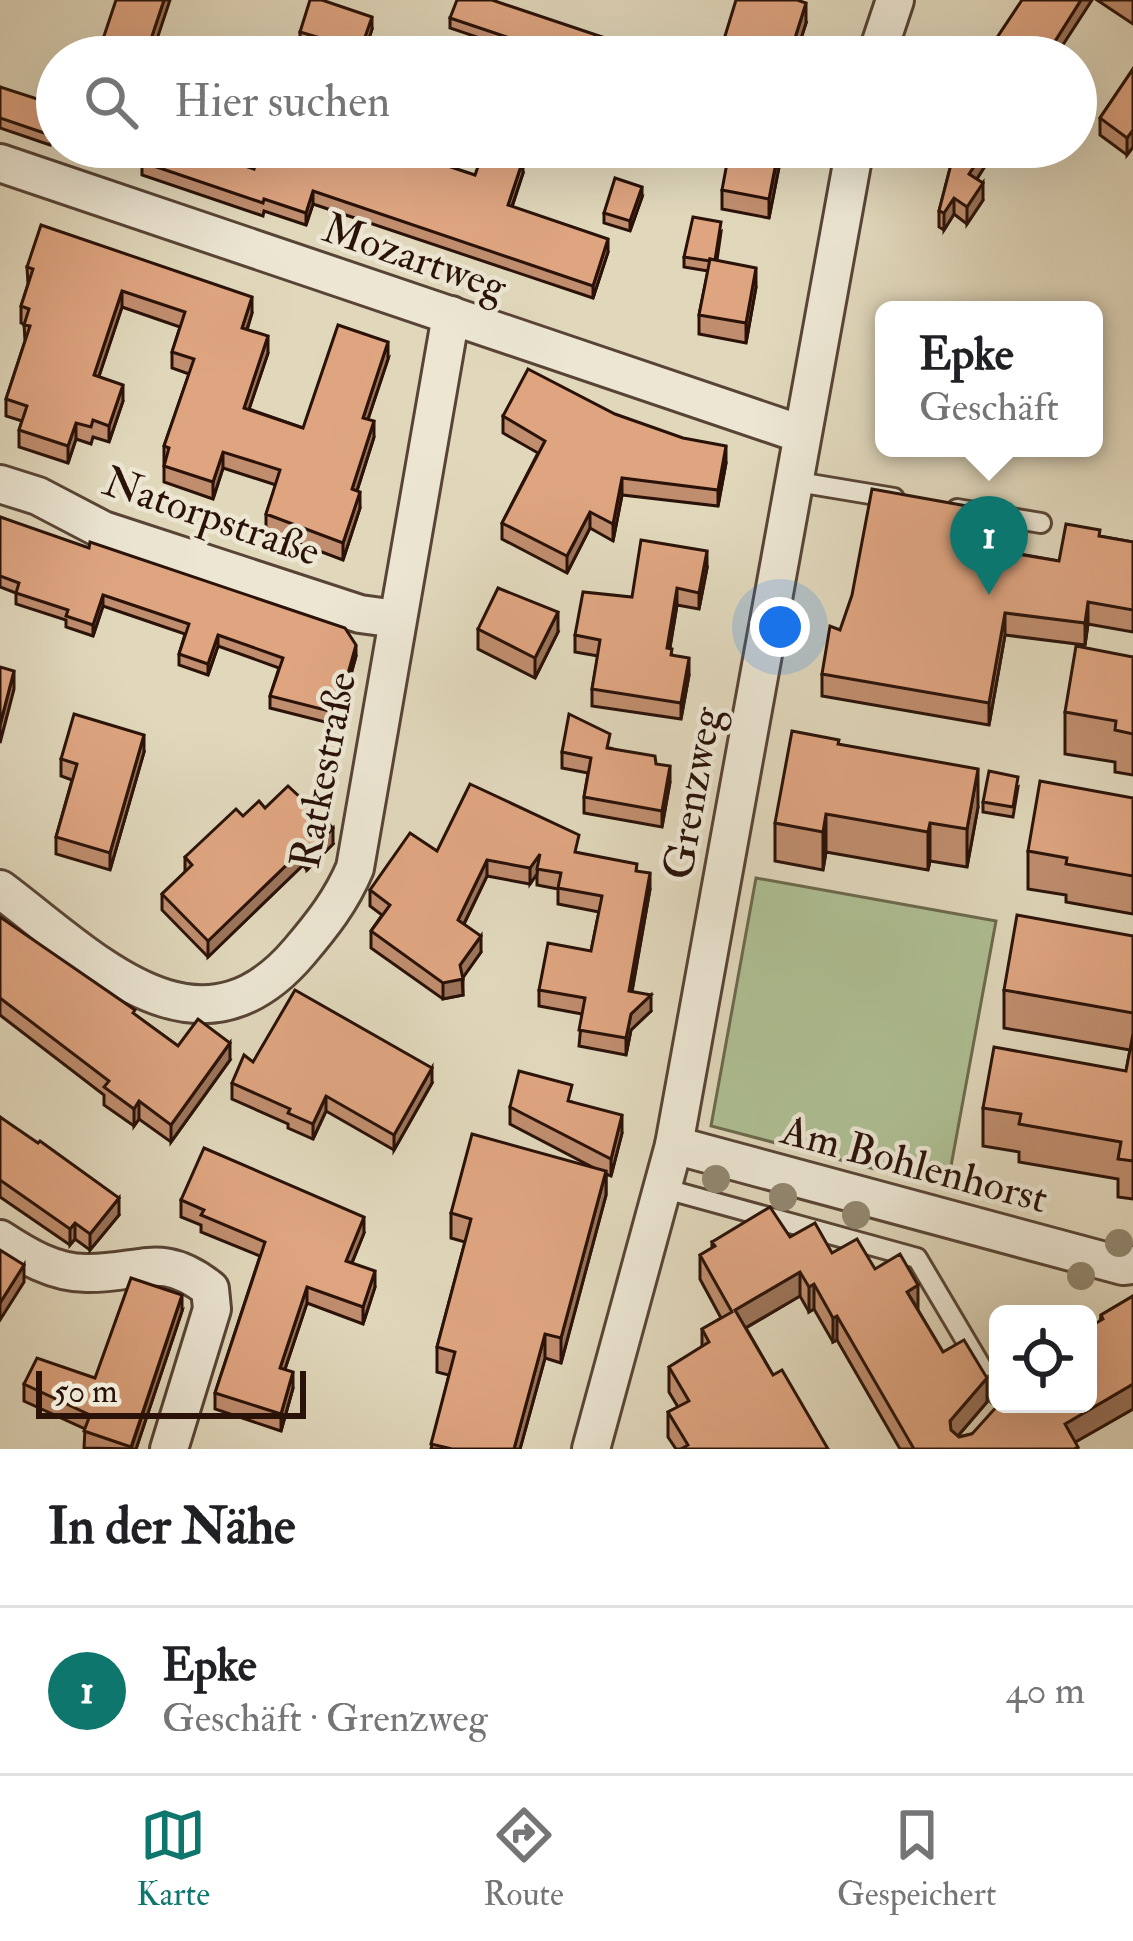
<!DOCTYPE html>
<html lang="de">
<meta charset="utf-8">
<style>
:root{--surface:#fff;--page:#f2f2f2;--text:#202124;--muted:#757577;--line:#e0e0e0;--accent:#0f766e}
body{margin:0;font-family:"IM FELL Double Pica",serif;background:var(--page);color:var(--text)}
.controls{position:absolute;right:36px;bottom:36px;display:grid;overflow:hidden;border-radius:18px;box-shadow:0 12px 48px #0002}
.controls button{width:108px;height:108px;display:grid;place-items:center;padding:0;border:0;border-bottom:3px solid var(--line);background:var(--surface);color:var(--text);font:60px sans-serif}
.scale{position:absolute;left:36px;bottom:30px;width:270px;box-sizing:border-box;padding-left:12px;border:6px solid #2a1209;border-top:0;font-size:33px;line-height:42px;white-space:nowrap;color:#2a1209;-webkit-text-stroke:9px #ece6d3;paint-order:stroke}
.you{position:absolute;left:780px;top:627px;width:42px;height:42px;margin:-30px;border:9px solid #fff;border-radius:50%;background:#1a73e8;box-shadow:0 0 0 18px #1a73e833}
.badge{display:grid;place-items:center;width:78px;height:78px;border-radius:50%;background:var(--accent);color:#fff;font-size:39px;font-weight:700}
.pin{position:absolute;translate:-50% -99px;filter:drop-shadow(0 3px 6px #0008)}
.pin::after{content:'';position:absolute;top:63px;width:42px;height:36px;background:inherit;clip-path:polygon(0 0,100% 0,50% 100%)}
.popup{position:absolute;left:875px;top:301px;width:228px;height:156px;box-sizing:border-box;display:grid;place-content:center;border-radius:18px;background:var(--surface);filter:drop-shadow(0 3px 9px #0005);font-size:39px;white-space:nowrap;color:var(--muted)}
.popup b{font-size:45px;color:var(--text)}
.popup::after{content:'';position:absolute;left:50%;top:100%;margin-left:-24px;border:24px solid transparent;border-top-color:var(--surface)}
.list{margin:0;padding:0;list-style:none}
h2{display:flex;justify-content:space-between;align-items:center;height:156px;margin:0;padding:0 48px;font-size:51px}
h2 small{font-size:39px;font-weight:400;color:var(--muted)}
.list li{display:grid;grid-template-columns:78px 1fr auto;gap:36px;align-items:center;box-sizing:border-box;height:168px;padding:0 48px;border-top:3px solid var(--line)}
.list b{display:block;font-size:45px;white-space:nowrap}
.list p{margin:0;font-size:39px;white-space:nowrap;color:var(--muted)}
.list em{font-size:39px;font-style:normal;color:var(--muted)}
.icon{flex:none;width:66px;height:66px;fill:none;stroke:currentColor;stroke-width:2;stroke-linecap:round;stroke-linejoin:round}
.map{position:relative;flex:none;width:1133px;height:1449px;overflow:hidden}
.search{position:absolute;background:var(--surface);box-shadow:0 12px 48px #0002;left:36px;right:36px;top:36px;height:132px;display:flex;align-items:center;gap:30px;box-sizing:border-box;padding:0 42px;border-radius:66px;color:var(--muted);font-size:45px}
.sheet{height:324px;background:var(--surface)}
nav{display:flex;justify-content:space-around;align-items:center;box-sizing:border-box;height:168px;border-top:3px solid var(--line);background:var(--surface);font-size:33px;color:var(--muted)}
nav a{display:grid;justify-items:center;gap:6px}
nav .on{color:var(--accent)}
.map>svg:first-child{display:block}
</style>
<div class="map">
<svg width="1133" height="1449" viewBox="0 0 1133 1449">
<rect width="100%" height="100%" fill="#e1d8bc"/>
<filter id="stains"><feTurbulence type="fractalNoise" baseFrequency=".00167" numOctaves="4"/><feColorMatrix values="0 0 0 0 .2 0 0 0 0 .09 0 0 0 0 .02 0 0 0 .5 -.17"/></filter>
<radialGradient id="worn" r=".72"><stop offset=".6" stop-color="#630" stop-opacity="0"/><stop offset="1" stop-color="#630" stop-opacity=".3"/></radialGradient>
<!-- green -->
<polygon fill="#aec094" stroke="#6c694e" stroke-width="3" points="756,878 996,921 947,1188 711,1126"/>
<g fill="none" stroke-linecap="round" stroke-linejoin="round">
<!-- lane casing -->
<g stroke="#584436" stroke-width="24">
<g id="lane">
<polyline points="792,481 894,498"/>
<polyline points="957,509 1041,523"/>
<polyline points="662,1188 917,1258 998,1395"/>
</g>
</g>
<!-- street casing -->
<g stroke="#584436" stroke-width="42">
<g id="street">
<polyline points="876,57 895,0"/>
<polyline points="0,163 801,434"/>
<polyline points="0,484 38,496 103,530 360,614 397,619"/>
<path d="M 0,889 C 91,957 197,1072 299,952 C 322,925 341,901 355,868 L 451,315"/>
<polyline points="674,1145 1123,1266 1133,1265"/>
<path d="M 0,1239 C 26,1256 54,1273 86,1273 C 141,1274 161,1250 210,1289 L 212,1309 L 169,1449"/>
<polyline points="591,1449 674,1145 855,147"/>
</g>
</g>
<!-- lane -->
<use href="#lane" stroke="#ece6d3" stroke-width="18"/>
<!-- street -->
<use href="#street" stroke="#ece6d3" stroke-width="36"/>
</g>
<!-- trees -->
<g fill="#928871">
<circle cx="716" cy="1179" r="14"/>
<circle cx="783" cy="1197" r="14"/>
<circle cx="856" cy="1215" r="14"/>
<circle cx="1119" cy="1243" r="14"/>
<circle cx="1081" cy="1276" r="14"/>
</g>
<!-- wall -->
<g fill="#c08e6f" stroke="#2a1209" stroke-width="3">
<polygon points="1097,0 1133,0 1133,24"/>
<polygon points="450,18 632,57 536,57 450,28"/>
<polygon points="806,23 795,57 721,57 721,49"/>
<polygon points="372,29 363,57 310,57 313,48 300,44 300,32"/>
<polygon points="1133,69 1133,147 1127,155 1100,135 1100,118"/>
<polygon points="0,87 56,115 50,145 0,128"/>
<polygon points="929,147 997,147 977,179 983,200 967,224 954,214 944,230 939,227 939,211 951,164 929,157"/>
<polygon points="142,162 254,169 475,175 523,173 512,207 608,252 593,298 313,204 306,225 264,211 263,216 142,175"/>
<polygon points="780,162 769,218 722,209 722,190"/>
<polygon points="642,197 630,231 604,223 604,213"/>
<polygon points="721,232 717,260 756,287 746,343 699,334 699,315 708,271 684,267 684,257"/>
<polygon points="27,267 252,313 247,330 268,353 249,409 303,428 388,359 368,419 374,437 357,491 360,508 343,560 266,531 266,514 276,485 223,468 213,499 164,482 164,446 189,374 172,368 172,352 180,327 122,307 99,376 123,401 109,442 93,437 91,444 76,439 68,463 19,447 19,430 22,421 6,416 6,399 25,341 24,324 21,323 21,306 28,284"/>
<polygon points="503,416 726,463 718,506 622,495 613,541 590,528 567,573 502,539 502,523 538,453 503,433"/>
<polygon points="0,517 356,656 337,725 270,708 270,696 279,668 218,646 208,675 179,665 179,654 185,634 103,606 93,636 66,627 66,620 16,604 16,593 0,587"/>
<polygon points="978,530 975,546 1059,561 1100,536 1133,542 1133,632 1088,624 1085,645 1005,635 989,725 822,696 822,674 840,630"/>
<polygon points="707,568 699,609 677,605 670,648 672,655 689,675 681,719 592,706 592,689 598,656 575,652 575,635 632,597"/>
<polygon points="478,629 558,632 535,678 478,649"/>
<polygon points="1133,657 1133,775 1115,772 1115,762 1065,754 1065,712"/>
<polygon points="839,744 978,807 967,867 930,861 928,870 826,852 823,870 775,861 775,823"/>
<polygon points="610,748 656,764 670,782 662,827 584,813 584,797 588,773 562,768 562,752"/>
<polygon points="144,752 110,870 56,854 56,837 72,780 61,776 61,759"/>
<polygon points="1018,787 1013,817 983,812 983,802"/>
<polygon points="1133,798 1133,914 1066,902 1066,895 1028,889 1028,851"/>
<polygon points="265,808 333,844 307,870 303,865 208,957 162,910 162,894 185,872 185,857 243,816"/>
<polygon points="437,851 578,853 637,871 650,889 632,992 651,1011 631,1030 626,1055 579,1046 582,1014 539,1006 539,990 591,951 599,912 558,904 558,889 537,885 537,874 530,884 487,876 464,924 481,952 463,977 463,995 443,999 371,948 371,931 382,915 370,906 370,890"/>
<polygon points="0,917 178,1046 230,1060 171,1142 139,1119 134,1126 104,1105 104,1095 0,1015"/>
<polygon points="1133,936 1133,1199 1118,1197 1118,1179 1019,1162 1019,1152 983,1146 983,1108 1126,1071 1130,1050 1004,1028 1004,990"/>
<polygon points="253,1062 432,1083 394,1150 326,1111 313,1139 288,1128 288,1124 232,1099 232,1083"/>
<polygon points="572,1102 622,1133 611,1176 606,1174 606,1195 561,1363 545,1358 520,1449 431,1449 449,1375 437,1372 437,1347 465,1242 451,1238 451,1213 592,1167 510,1124 510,1107"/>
<polygon points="0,1117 119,1215 90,1250 75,1239 70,1245 0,1197"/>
<polygon points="181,1200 364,1233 352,1263 375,1287 363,1324 307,1303 285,1369 293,1388 281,1431 215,1409 215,1393 260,1256 201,1232 201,1225 181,1217"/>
<polygon points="790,1237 875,1269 918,1310 943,1352 987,1402 958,1436 959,1437 1088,1404 1101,1315 1133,1296 1133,1409 1075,1442 1078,1449 900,1449 837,1340 833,1342 814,1309 809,1312 800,1296 746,1328 773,1375 828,1449 676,1449 668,1437 668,1412 678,1407 669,1392 669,1367 702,1347 702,1329 721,1318 700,1279 700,1255 712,1248 712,1242"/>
<polygon points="182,1311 136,1449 84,1448 85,1429 24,1401 24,1384 95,1378"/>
</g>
<!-- shaded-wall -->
<g fill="#9c745a" stroke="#2a1209" stroke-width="3">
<polygon points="164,0 170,0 151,57 145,57"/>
<polygon points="1081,0 1092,0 1055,57 1045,57"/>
<polygon points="806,3 806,23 795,57 789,57"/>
<polygon points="372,17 372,29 363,57 358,57"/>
<polygon points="1133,130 1133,147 1127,155 1127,138"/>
<polygon points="780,147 780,162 769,218 769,199"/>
<polygon points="987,147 997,147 969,191 969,174"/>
<polygon points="523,160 523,173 508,218 508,205"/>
<polygon points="983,183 983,200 967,224 967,207"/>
<polygon points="642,187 642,197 630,231 630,221"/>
<polygon points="313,191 313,204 306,225 306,213"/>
<polygon points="954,198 954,214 944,230 944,213"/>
<polygon points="608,239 608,252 593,298 593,286"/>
<polygon points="756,268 756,287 746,343 746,323"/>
<polygon points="122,291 122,307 94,391 94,375"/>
<polygon points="252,297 252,313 242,345 242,328"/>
<polygon points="268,336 268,353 244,424 244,408"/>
<polygon points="388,342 388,359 363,434 363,418"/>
<polygon points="123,385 123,401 109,442 109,426"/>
<polygon points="374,421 374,437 352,506 352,489"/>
<polygon points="76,423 76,439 68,463 68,446"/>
<polygon points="726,446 726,463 718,506 718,490"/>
<polygon points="223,452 223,468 213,499 213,482"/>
<polygon points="622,478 622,495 613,541 613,524"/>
<polygon points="360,492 360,508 343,560 343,543"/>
<polygon points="978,508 978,530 971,567 971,546"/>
<polygon points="590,512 590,528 567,573 567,556"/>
<polygon points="707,551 707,568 699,609 699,593"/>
<polygon points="677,588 677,605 667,664 667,648"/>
<polygon points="103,595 103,606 93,636 93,625"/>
<polygon points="1088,602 1088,624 1085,645 1085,623"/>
<polygon points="558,612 558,632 535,678 535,658"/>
<polygon points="1005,613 1005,635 989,725 989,703"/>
<polygon points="218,635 218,646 208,675 208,664"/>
<polygon points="356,645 356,656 337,725 337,713"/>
<polygon points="689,658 689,675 681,719 681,703"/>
<polygon points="14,671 14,689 0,743 0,725"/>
<polygon points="144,735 144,752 110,870 110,853"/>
<polygon points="670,766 670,782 662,827 662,811"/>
<polygon points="978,769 978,807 967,867 967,829"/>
<polygon points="826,814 826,852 823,870 823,832"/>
<polygon points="930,823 930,861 928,870 928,832"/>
<polygon points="333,828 333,844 307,870 307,854"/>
<polygon points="303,849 303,865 208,957 208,941"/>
<polygon points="540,854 537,874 530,884 530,868"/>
<polygon points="487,860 487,876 458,936 458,920"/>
<polygon points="650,873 650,889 629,1007 629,991"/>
<polygon points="481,936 481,952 462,979 463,995 443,999 443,983 460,965"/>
<polygon points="651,995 651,1011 631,1030 626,1055 626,1038 631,1014"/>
<polygon points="230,1043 230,1060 171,1142 171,1125"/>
<polygon points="432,1068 432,1083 394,1150 394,1135"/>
<polygon points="326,1096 326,1111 313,1139 313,1124"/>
<polygon points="139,1101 139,1119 134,1126 134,1109"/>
<polygon points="622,1115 622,1133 611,1176 611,1159"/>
<polygon points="606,1171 606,1195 561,1363 561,1338"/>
<polygon points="119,1198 119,1215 90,1250 90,1234"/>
<polygon points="364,1217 364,1233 346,1277 346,1261"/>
<polygon points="75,1223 75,1239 70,1245 70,1229"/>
<polygon points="24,1265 24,1282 0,1320 0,1303"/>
<polygon points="375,1271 375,1287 363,1324 363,1307"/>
<polygon points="800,1272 800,1296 735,1334 735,1310"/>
<polygon points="814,1284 814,1309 809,1312 809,1287"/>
<polygon points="918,1285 918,1309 907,1292"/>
<polygon points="307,1287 307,1303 280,1384 280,1368"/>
<polygon points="182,1295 182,1311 136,1449 131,1449"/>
<polygon points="837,1316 837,1340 833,1342 833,1318"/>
<polygon points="545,1334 545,1358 520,1449 514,1449"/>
<polygon points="293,1372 293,1388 281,1431 281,1414"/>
<polygon points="987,1378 987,1402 950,1445 950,1421"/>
<polygon points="1133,1384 1133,1409 1065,1448 1065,1424"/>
</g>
<!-- building -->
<g fill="#dfa581" stroke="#2a1209" stroke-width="3">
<polygon points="116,0 164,0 145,57 97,57"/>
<polygon points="310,0 322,0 372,17 358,57 310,57 317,37 300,32"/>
<polygon points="457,0 492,0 632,47 628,57 566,57 450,18"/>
<polygon points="736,0 797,0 806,3 789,57 730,57 732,53 721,49"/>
<polygon points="1022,0 1081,0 1045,57 984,57"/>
<polygon points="1133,69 1133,130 1127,138 1100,118"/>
<polygon points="0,87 56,105 50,135 0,118"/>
<polygon points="148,147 190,147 254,169 261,147 391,147 475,175 485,147 523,160 508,205 608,239 593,286 313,191 306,213 264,199 263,203 142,162"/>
<polygon points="730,147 779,147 769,199 722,190"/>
<polygon points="949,147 987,147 969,174 983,183 967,207 954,198 944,213 939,211 955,149"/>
<polygon points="615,178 642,187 630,221 604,213"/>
<polygon points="693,217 721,222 715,260 710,259 710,261 684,257"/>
<polygon points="41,225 252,297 242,328 268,336 244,408 303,428 338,325 388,342 363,418 374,421 352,489 360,492 343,543 266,514 280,470 223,452 213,482 164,466 169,448 164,446 194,359 172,352 185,312 122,291 94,375 123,385 109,426 93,420 91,427 76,423 68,446 19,430 27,406 6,399 30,326 24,325 29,309 21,306 33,269 27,267"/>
<polygon points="710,259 756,268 746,323 699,315"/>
<polygon points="528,369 615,414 683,438 726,446 718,490 622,478 613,524 590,512 567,556 502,523 545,441 503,416"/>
<polygon points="872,489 978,508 971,546 1059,561 1066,524 1100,530 1099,536 1133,542 1133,610 1088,602 1085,623 1005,613 989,703 822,674 830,626 840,630 852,595"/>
<polygon points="0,517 89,548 90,542 345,628 356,645 337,713 270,696 283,658 218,635 208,664 179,654 189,624 103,595 93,625 66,616 68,610 16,593 19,583 0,576"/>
<polygon points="641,540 707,551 699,593 677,588 667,648 672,649 671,655 689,658 681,703 592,689 600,640 575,635 583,592 632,597"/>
<polygon points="498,588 558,612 535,658 478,629"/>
<polygon points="1076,646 1133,657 1133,734 1115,730 1116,721 1065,712"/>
<polygon points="0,667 14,671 0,725"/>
<polygon points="74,714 144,735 110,853 56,837 77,764 61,759"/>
<polygon points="569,714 610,734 607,748 655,756 656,764 670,766 662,811 584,797 591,758 562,752"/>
<polygon points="792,731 839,740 838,744 978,769 967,829 930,823 928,832 826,814 823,832 775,823"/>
<polygon points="989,771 1018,777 1013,807 983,802"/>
<polygon points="1040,781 1133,798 1133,876 1066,864 1067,858 1028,851"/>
<polygon points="470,784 579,835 575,852 637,864 636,871 650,873 629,991 651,995 631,1014 626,1038 579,1030 585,998 539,990 548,943 591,951 602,896 558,888 561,873 537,869 540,854 530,868 487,860 458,920 481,936 460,965 463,979 443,983 371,931 390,905 370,890 410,833 437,851"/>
<polygon points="288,786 333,828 307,854 303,849 208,941 162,894 192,865 185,857 236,809 243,816 259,801 265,808"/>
<polygon points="1017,915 1133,936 1133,1013 1004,990"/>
<polygon points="0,917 135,1010 133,1013 178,1046 198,1019 230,1043 171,1125 139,1101 134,1109 104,1087 109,1081 0,998"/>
<polygon points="295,990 432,1068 394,1135 326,1096 313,1124 288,1113 290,1109 232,1083 244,1055 253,1062"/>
<polygon points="1133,1034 1133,1161 1118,1159 1121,1142 1019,1124 1021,1114 983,1108 994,1047 1126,1071"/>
<polygon points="519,1071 572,1085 568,1101 622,1115 611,1159 510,1107"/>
<polygon points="0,1117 38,1143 40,1141 119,1198 90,1234 75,1223 70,1229 0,1180"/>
<polygon points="472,1134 606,1171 561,1338 545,1334 514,1449 452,1449 431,1444 455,1352 437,1347 471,1219 451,1213"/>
<polygon points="204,1148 364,1217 346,1261 375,1271 363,1307 307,1287 280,1368 293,1372 281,1414 215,1393 265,1242 201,1215 204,1210 181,1200"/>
<polygon points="770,1207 790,1237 815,1223 832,1253 857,1239 875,1269 900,1254 918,1285 907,1292 943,1352 964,1340 987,1378 950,1421 951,1430 959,1437 972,1434 999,1404 1088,1404 1088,1328 1103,1319 1101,1315 1133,1296 1133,1384 1065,1424 1078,1447 1074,1449 914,1449 837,1316 833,1318 814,1284 809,1287 800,1272 735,1310 773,1375 782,1370 828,1449 681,1449 688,1445 668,1412 689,1401 669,1367 709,1342 702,1329 732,1312 700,1255 715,1246 712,1242"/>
<polygon points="0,1250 24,1265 0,1303"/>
<polygon points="131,1278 182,1295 131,1447 84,1431 90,1415 24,1384 37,1358 95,1378"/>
</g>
<g text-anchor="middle" stroke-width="9" stroke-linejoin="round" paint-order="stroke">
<!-- street labels -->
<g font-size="42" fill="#2a1209" stroke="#ece6d3">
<text transform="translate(415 256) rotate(19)" y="15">Mozartweg</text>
<text transform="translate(212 515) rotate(19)" y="15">Natorpstraße</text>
<text transform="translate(322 770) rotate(-79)" y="15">Ratkestraße</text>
<text transform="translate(691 793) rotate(-80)" y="15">Grenzweg</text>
<text transform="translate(915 1163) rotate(15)" y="15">Am Bohlenhorst</text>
</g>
</g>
<rect width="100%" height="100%" filter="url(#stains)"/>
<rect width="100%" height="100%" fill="url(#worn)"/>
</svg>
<div class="controls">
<button><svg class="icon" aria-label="locate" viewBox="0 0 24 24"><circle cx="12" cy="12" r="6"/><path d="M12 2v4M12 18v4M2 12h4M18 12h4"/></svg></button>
</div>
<div class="scale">50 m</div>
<div class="you"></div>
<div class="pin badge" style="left:989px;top:595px">1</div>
<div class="popup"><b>Epke</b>Geschäft</div>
<div class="search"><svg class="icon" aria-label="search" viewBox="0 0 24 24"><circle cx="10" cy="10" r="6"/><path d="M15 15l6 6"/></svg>Hier suchen</div>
</div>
<section class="sheet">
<h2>In der Nähe<small></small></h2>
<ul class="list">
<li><span class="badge">1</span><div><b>Epke</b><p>Geschäft · Grenzweg</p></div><em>40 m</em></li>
</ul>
</section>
<nav>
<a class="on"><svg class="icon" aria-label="map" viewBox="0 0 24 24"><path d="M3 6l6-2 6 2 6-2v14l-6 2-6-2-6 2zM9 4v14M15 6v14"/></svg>Karte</a>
<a><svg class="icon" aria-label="directions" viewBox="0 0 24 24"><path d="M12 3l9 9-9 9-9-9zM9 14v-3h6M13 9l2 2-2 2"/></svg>Route</a>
<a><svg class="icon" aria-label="saved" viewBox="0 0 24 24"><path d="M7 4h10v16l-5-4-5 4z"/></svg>Gespeichert</a>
</nav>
